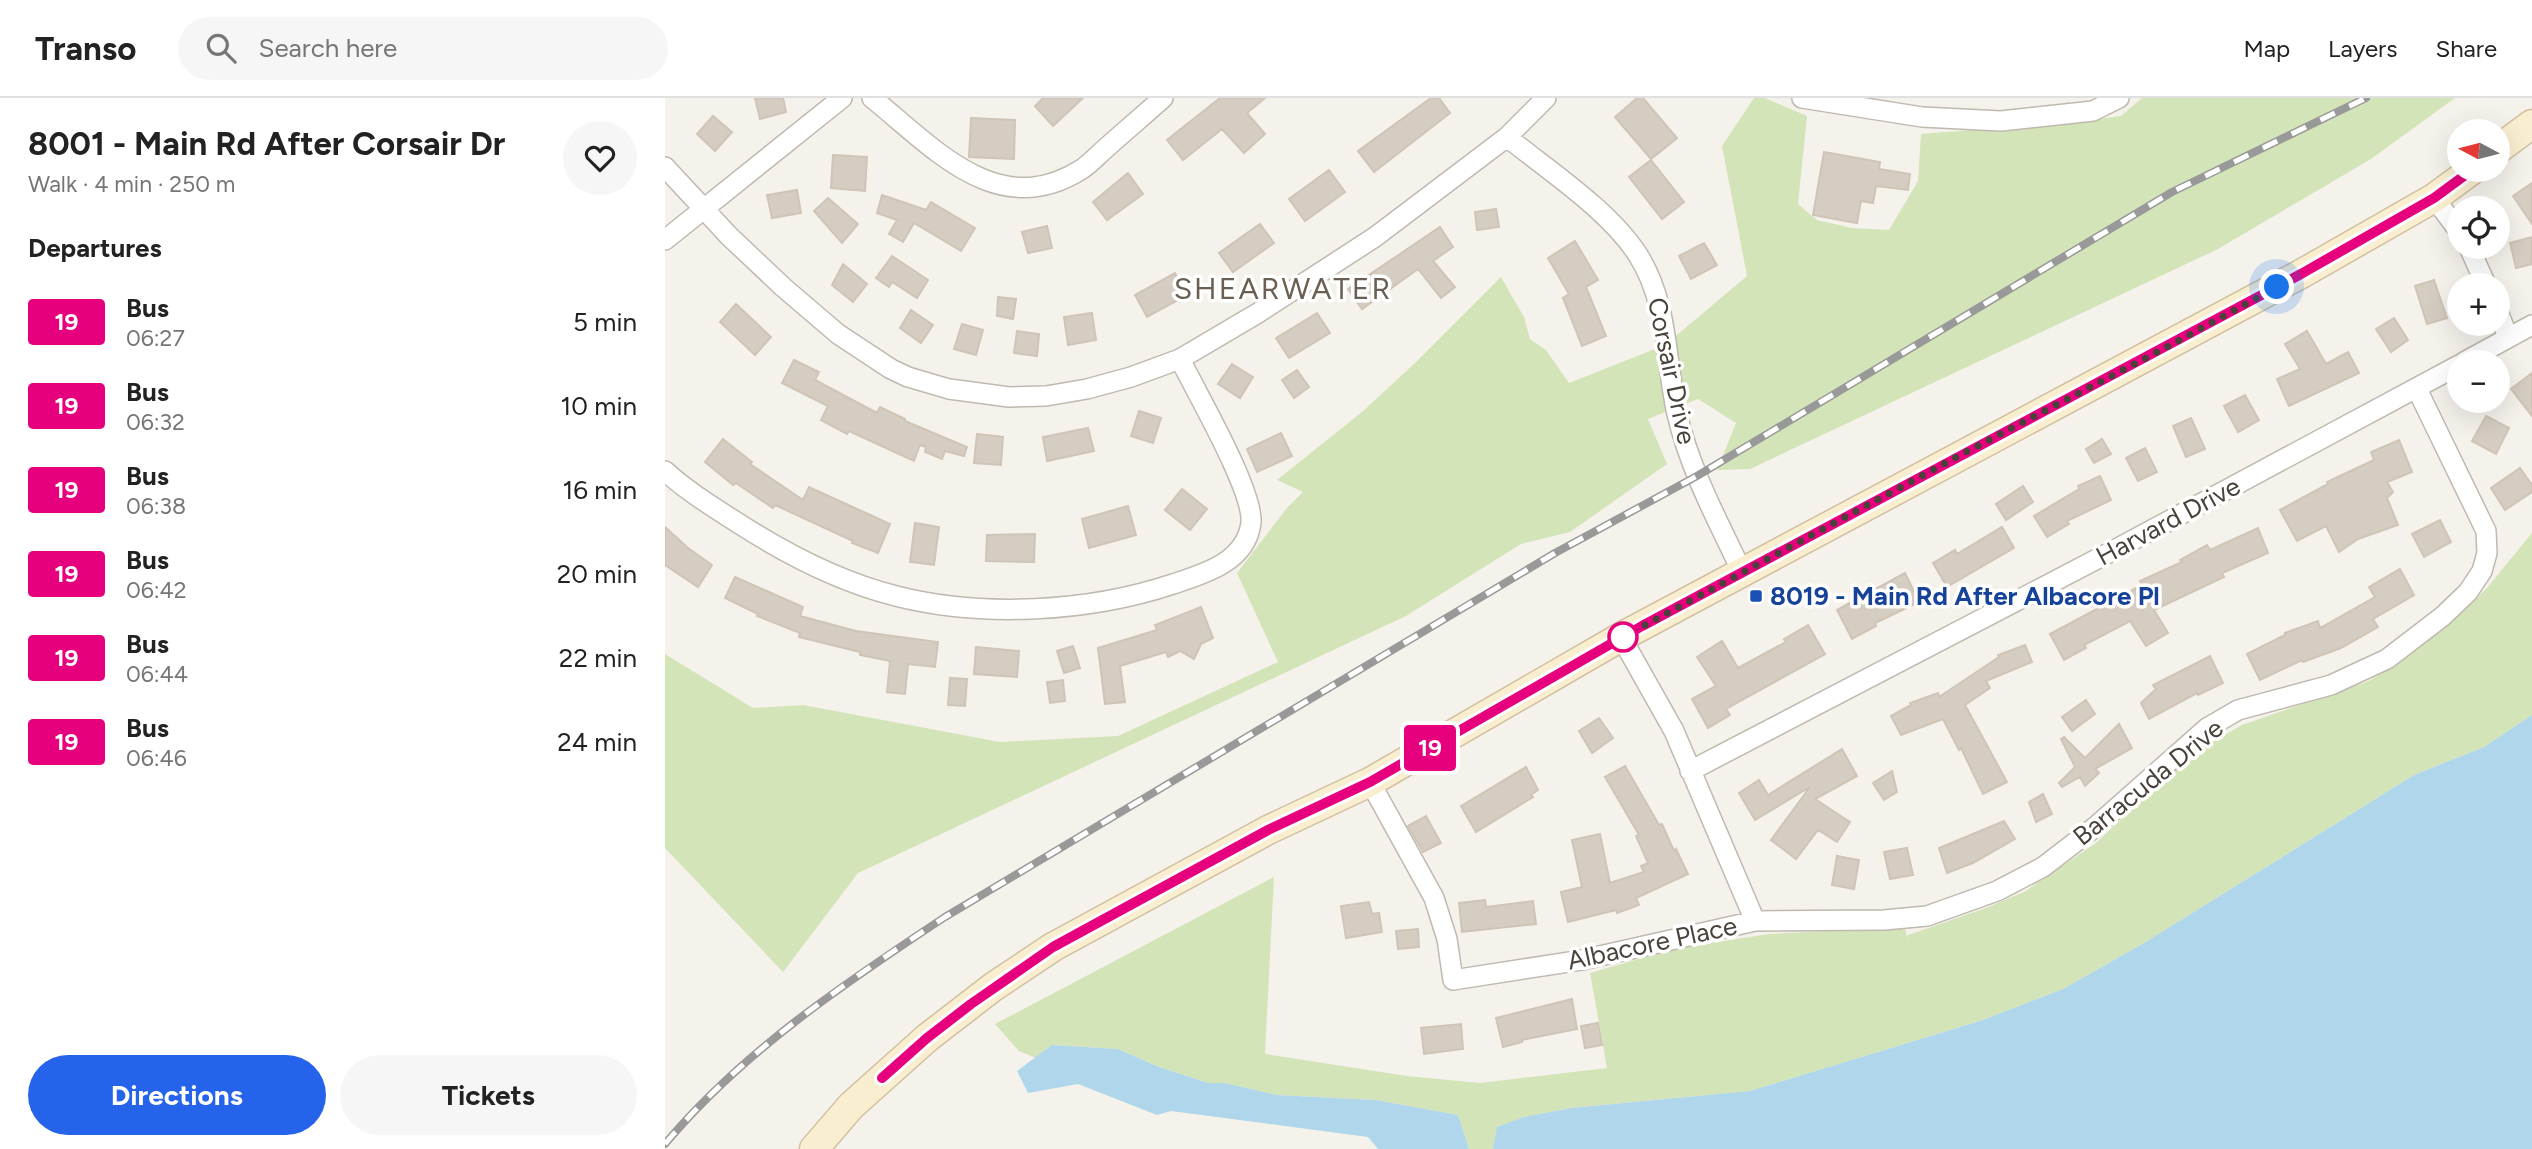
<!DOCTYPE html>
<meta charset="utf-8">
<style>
:root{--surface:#fff;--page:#f6f6f6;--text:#222;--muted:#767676;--line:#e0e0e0;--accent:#2563eb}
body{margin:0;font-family:Figtree,sans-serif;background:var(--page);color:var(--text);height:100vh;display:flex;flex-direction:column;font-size:26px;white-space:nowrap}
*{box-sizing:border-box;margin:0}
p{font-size:23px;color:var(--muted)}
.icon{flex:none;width:38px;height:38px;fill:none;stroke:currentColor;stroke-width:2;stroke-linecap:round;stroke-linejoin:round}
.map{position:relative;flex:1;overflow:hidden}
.details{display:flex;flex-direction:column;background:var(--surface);width:665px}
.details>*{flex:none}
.badge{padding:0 14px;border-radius:5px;font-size:24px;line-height:46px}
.needle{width:46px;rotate:277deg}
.buttons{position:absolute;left:1782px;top:21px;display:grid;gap:14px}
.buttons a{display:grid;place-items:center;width:63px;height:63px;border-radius:50%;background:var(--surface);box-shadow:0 7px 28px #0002;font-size:35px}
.you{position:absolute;width:35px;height:35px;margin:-18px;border:5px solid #fff;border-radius:50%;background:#1a73e8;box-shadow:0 0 0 10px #1a73e833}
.map>.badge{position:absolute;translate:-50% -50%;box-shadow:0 0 0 4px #fff}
h2{padding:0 28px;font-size:26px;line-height:63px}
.round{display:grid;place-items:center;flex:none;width:74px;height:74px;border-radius:37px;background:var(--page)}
.summary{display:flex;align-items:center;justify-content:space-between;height:119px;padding:0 28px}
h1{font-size:33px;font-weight:700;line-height:52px}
.primary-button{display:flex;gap:14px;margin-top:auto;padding:14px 28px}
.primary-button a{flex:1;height:80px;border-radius:42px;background:var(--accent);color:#fff;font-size:28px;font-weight:700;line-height:80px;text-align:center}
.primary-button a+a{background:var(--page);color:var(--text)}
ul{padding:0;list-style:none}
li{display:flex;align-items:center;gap:21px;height:84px;padding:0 28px}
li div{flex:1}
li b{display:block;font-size:26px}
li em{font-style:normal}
li .badge{min-width:77px;font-weight:700;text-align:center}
header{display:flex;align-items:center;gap:42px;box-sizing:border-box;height:98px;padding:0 35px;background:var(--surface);border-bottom:2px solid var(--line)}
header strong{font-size:33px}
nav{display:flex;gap:38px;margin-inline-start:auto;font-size:24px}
.search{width:490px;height:63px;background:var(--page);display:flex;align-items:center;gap:18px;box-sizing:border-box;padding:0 24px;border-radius:38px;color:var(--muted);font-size:26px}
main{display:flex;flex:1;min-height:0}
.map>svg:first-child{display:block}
.green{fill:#d4e4b9}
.water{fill:#afd6eb}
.building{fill:#d5cdc2;stroke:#cfc4b6;stroke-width:2}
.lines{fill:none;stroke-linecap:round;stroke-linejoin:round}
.minor-casing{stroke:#bfb9af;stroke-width:22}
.secondary-casing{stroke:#d0c0a0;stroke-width:31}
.minor{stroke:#fff;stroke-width:19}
.secondary{stroke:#faeed1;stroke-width:28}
.rail-casing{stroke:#999;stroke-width:8}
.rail{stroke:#fff;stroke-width:5;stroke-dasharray:16;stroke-linecap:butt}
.line-casing{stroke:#fff;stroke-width:16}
.line{stroke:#e6007e;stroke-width:10}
.walk{stroke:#49423a;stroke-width:7;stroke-dasharray:0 12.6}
.transit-dot{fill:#1a4fb4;stroke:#fff;stroke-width:2.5}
.stop-dot{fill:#fff;stroke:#e6007e;stroke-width:3.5}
.labels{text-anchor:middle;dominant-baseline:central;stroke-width:7;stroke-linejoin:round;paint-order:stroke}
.street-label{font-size:26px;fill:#49423a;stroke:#fff}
.transit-label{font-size:26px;font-weight:bold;fill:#164399;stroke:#fff;text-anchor:start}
.quarter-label{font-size:30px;letter-spacing:2px;fill:#6a5f52;stroke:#fff}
</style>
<header>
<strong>Transo</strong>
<div class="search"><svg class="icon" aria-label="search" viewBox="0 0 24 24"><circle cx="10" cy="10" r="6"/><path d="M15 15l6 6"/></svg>Search here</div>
<nav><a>Map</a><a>Layers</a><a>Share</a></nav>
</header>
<main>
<section class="details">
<div class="summary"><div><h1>8001 - Main Rd After Corsair Dr</h1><p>Walk · 4 min · 250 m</p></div><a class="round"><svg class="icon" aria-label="heart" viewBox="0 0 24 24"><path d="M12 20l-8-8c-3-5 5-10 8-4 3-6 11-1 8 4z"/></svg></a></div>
<h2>Departures</h2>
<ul>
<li><span class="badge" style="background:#e6007e;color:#fff">19</span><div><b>Bus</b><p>06:27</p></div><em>5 min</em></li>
<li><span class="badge" style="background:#e6007e;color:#fff">19</span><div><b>Bus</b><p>06:32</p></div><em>10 min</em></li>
<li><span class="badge" style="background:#e6007e;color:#fff">19</span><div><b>Bus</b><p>06:38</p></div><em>16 min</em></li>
<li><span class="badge" style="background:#e6007e;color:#fff">19</span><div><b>Bus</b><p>06:42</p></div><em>20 min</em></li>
<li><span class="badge" style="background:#e6007e;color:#fff">19</span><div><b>Bus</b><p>06:44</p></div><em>22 min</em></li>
<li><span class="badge" style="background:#e6007e;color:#fff">19</span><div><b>Bus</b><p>06:46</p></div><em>24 min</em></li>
</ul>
<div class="primary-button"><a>Directions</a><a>Tickets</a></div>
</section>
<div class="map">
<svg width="1867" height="1051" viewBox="0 0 1867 1051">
<rect width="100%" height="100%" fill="#f5f2ec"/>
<path class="green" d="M1089,0h11l42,18 -9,88 19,16 35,8 37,2 29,-49 3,-47 163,-13 37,-5 21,-18h313l-84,61 -153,90 -468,220 -33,1 19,-47 -38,-24 -50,20 19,45 -97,68 -49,12 -115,72 -548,257 -75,99 -118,-124v-194l88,54 50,-3 197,37 118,-6 160,-74 -41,-89 50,-65 16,-16 -26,-12 85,-68 53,-49 86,-86 23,40 6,22 16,11 23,33 96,-38 82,-69 -25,-130z
M1867,435v182l-48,32 -70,28 -270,168 -81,46 -83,32 -230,70 -179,17 -47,9 -26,10 -5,22h-24l-11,-34 -82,-15 -101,-5 -50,-12h-17l-49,-16 -41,-18 -66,-4 -16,13 -17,-7 -24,-27 279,-147 -9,177 142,22 73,7 127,-15 -17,-95 83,-24 96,-15 136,-7 2,11 1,-3 78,-27 38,-16 72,-49 93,-88 53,-30 127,-44 35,-22 62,-50 21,-21z"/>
<path class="water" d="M1867,617v434h-1039l4,-22 27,-10 47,-9 179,-17 230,-70 83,-32 81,-46 270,-168 70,-28z
M387,947l66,4 41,18 49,16h17l51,12 100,5 82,15 11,34h-91l-10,-12 -197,-26 -14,4 -79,-31 -50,9 -11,-22z"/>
<path class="building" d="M90,0h28l3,14 -26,7z
M378,0h40l-30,28 -18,-20z
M555,0h45l-18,15 18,21 -21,19 -22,-24 -39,31 -16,-20z
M766,0h8l11,15 -76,59 -16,-21z
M972,0h6l34,40 -26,21 -36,-42z
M48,18l19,16 -17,19 -18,-17z
M306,20l44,2 -1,39 -45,-2z
M1159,54l56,10 -1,7 31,5 -2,16 -32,-4 -3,17 -12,-2 -4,22 -44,-8z
M168,57l34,2 -2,34 -34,-3z
M986,62l33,42 -22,17 -33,-42z
M664,72l16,22 -40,29 -16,-22z
M463,75l15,21 -36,26 -14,-18z
M1867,85v41l-19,-28z
M132,92l4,23 -29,5 -5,-23z
M217,97l44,15 5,-8 44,26 -14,23 -47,-28 -11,19 -14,-8 8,-14 -20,-7z
M163,100l30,26 -16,19 -28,-32z
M831,111l3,18 -22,3 -2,-18z
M595,126l14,19 -41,29 -14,-19z
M382,128l5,22 -24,5 -6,-21z
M775,129l13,20 -20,14 22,26 -14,11 -23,-29 -56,40 -14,-20z
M1867,139v27l-16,4 -6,-25z
M910,143l23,39 -12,7 20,49 -24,10 -19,-48 6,-4 -21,-36z
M1039,145l13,22 -26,14 -12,-23z
M227,158l36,24 -11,18 -25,-16 -3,5 -13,-9z
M178,166l24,20 -14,18 -21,-17z
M510,175l12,22 -40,22 -12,-22z
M1769,182l13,38 -20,6 -12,-38z
M333,199l18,2 -3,20 -16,-3z
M71,206l35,33 -16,18 -35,-33z
M246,212l22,15 -12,18 -21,-15z
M427,215l4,27 -28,5 -4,-28z
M652,215l13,20 -41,25 -13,-20z
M1729,220l14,22 -17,12 -15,-23z
M297,226l21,6 -7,25 -22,-6z
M352,233l22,3 -2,22 -23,-3z
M1642,233l19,33 22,-12 11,21 -70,33 -12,-27 23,-10 -15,-25z
M129,262l25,12 -4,8 62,33 3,-6 25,12v2l62,26 -3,9 -19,-5 -3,8 -17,-7 1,-5 -6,-2 -6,16 -65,-30 -2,3 -26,-14 7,-14 -46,-23z
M567,266l21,13 -13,21 -22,-14z
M632,272l12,17 -15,11 -12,-18z
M1867,275v43l-21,-27z
M1580,297l14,25 -21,12 -14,-26z
M474,313l22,7 -8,25 -22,-7z
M1821,318l23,12 -13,26 -24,-13z
M1526,320l14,31 -19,8 -13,-31z
M423,330l6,23 -47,10 -4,-24z
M616,335l11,23 -35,16 -10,-23z
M312,336l26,3 -2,28 -27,-2z
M58,341l29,23 -2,2 53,36 6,-13 81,37 -12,29 -26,-10 1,-2 -78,-36 -2,3 -37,-25 -3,2 -28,-23z
M1437,341l9,15 -17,9 -8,-14z
M1734,342l13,32 -25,10 6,10 -6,6 11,27 -40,14 -19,13 -13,-26 -29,15 -17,-31 48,-26 -1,-2 47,-22 -3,-8z
M1480,350l12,24 -19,9 -12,-23z
M1855,370l12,17v7l-27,18 -14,-22z
M1435,378l11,24 -44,21 2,3 -22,13 -13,-21 45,-27 -1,-3z
M1358,388l10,16 -27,18 -10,-16z
M517,391l25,20 -17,21 -25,-20z
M463,408l8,29 -47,13 -7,-29z
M1775,422l11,22 -27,15 -12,-23z
M250,425l24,4 -5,38 -24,-3z
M0,429l23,21 24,17 -14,22 -33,-22z
M1337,429l12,21 -67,39 -14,-24 22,-13 2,4z
M1593,430l10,25 -46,20 2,4 -70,33 14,23 -22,13 -16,-25 -46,24 2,3 -22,12 -14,-26 92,-49 -2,-4 42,-19 -2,-2 27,-15 3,5z
M370,436l-1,28 -48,-1 1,-26z
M1735,471l14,26 -41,24 5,8 -37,21 -38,14 -1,-2 -42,20 -13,-26 38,-19v-2l33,-12 2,7 55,-31 -6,-10z
M1240,475l14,29 -44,21 1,3 -24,13 -15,-29z
M70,479l68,30 -3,9 56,15 82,11 -3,25 -27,-3 -3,30 -18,-2 3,-31 -30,-6v-3l-61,-15 1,-4 -43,-17 1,-2 -33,-16z
M536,509l12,31 -12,6 -7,15 -14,-8 -12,6 -2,-5 -46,14 5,36 -20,2 -7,-56 59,-18 -2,-5z
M1143,527l17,29 -99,55 4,6 -22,13 -16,-29 24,-13 -19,-29 25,-16 16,27 48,-26 -2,-3z
M1360,547l7,17 -46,19 4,7 -25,17 42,77 -24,12 -22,-46 -2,2 -16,-31 -42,16 -10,-19 20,-11 -1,-2 28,-10 1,4 60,-40 -1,-2z
M408,548l7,22 -16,5 -7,-22z
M311,549l43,4 -2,26 -43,-3z
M1545,558l13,27 -25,12 -1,-2 -48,26 -8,-16 15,-14 -3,-4z
M285,580l17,1 -2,27 -17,-1z
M398,582l2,21 -15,2 -3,-21z
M1421,602l9,14 -23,17 -10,-14z
M934,620l14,20 -21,15 -13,-22z
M1454,626l13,24 -37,21 4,4 -14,13 -5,-9 -18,10 -3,-4 16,-16 -14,-28 3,-2 21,21z
M1177,651l15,27 -42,23 35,23 -13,20 -19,-12 -22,29 -25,-19 39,-53 -55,33 -16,-27 20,-13 9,15z
M960,668l34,59 3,-1 12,27 2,-2 12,25 -52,24 3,7 -22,8 -1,-3 -48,12 -7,-30 21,-5 -10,-47 28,-6 10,49 34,-11 -3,-6 7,-3 -12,-27 3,-1 -34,-58z
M861,669l12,23 -7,5 2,2 -57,35 -15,-26z
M1227,673l5,21 -13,8 -11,-17z
M1378,696l9,20 -16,8 -7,-20z
M761,718l15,27 -18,9 -15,-26z
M1339,723l11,18 -42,24 -26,10 -8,-25z
M1242,750l6,27 -23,4 -6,-27z
M1172,758l22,4 -5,29 -22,-4z
M820,802l1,7 47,-6 3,23 -74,8 -3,-29z
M704,804l3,12 7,-1 3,19 -36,6 -5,-32z
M753,831l1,18 -21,2 -2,-18z
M907,901l5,30 -55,11v2l-19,5 -7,-29z
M933,925l4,22 -17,3 -4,-22z
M796,926l2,25 -39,5 -3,-26z"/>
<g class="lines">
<defs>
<path id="minor" d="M207,0c61,49 126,125 210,71 9,-6 16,-14 24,-21 19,-17 38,-33 57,-50
M1137,0l120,19 79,4 92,-10 26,-13
M842,39c42,34 102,73 131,118 31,49 27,105 39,159 13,56 41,107 65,158
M0,69l64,69 54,51 55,47 53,35 17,8 41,12 60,8 37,-1 41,-7 44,-12 49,-18 78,-46 117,-76 132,-100 39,-39
M1769,100l25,33
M0,142l177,-142
M1804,149l17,38
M1832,211l11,28
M1799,264l68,-37
M0,373c22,20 48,36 73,52 48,31 102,59 158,73 86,22 193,16 277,-12 31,-10 73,-22 78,-61 3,-32 -55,-131 -71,-164
M956,539l53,94 81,190
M1025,673l430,-224 339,-182
M705,684l64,116 13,41 6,41 129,-20 173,-39 129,-1 43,-4 70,-25 46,-24 52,-40 112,-99 31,-18 93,-25 56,-26 56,-43 25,-24 14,-21 5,-18 -1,-22 -69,-142"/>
<path id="secondary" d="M1832,52l35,-26
M149,1051l37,-43 76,-68 66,-51 60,-40 215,-117 102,-48 251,-145 680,-363 133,-76 38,-28"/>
</defs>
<use href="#minor" class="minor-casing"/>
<use href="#secondary" class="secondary-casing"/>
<use href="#minor" class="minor"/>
<use href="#secondary" class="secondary"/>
<defs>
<path id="rail" d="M0,1046c77,-92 180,-161 280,-227l610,-364 142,-77 475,-284 194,-94"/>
</defs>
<use href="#rail" class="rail-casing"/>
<use href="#rail" class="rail"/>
</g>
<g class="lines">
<defs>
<path id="line" d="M217,980l45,-40 44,-34 82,-57 215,-117 102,-48 272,-156 659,-352 133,-76 38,-28"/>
</defs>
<use href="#line" class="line-casing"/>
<use href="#line" class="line"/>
<path class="walk" d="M958,539l341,-184 199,-104 114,-62"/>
</g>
<rect class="transit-dot" x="1084" y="491" width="14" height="14" rx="3.5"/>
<circle class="stop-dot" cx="958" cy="539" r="14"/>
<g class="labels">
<g class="street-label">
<text transform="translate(1007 273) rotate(78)">Corsair Drive</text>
<text transform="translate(1503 423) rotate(-28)">Harvard Drive</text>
<text transform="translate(1483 684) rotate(-39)">Barracuda Drive</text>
<text transform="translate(987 845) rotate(-12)">Albacore Place</text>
</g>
<g class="transit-label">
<text x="1105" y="498">8019 - Main Rd After Albacore Pl</text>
</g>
<g class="quarter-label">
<text x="618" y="190">SHEARWATER</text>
</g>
</g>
</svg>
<div class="buttons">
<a><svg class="needle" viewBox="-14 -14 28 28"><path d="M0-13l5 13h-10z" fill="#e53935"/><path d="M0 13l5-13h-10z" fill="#767676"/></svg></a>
<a><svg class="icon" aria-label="locate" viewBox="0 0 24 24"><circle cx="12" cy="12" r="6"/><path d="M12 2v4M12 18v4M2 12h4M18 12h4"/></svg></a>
<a>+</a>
<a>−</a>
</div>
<div class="you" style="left:1612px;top:189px"></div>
<b class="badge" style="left:765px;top:650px;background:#e6007e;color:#fff">19</b>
</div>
</main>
